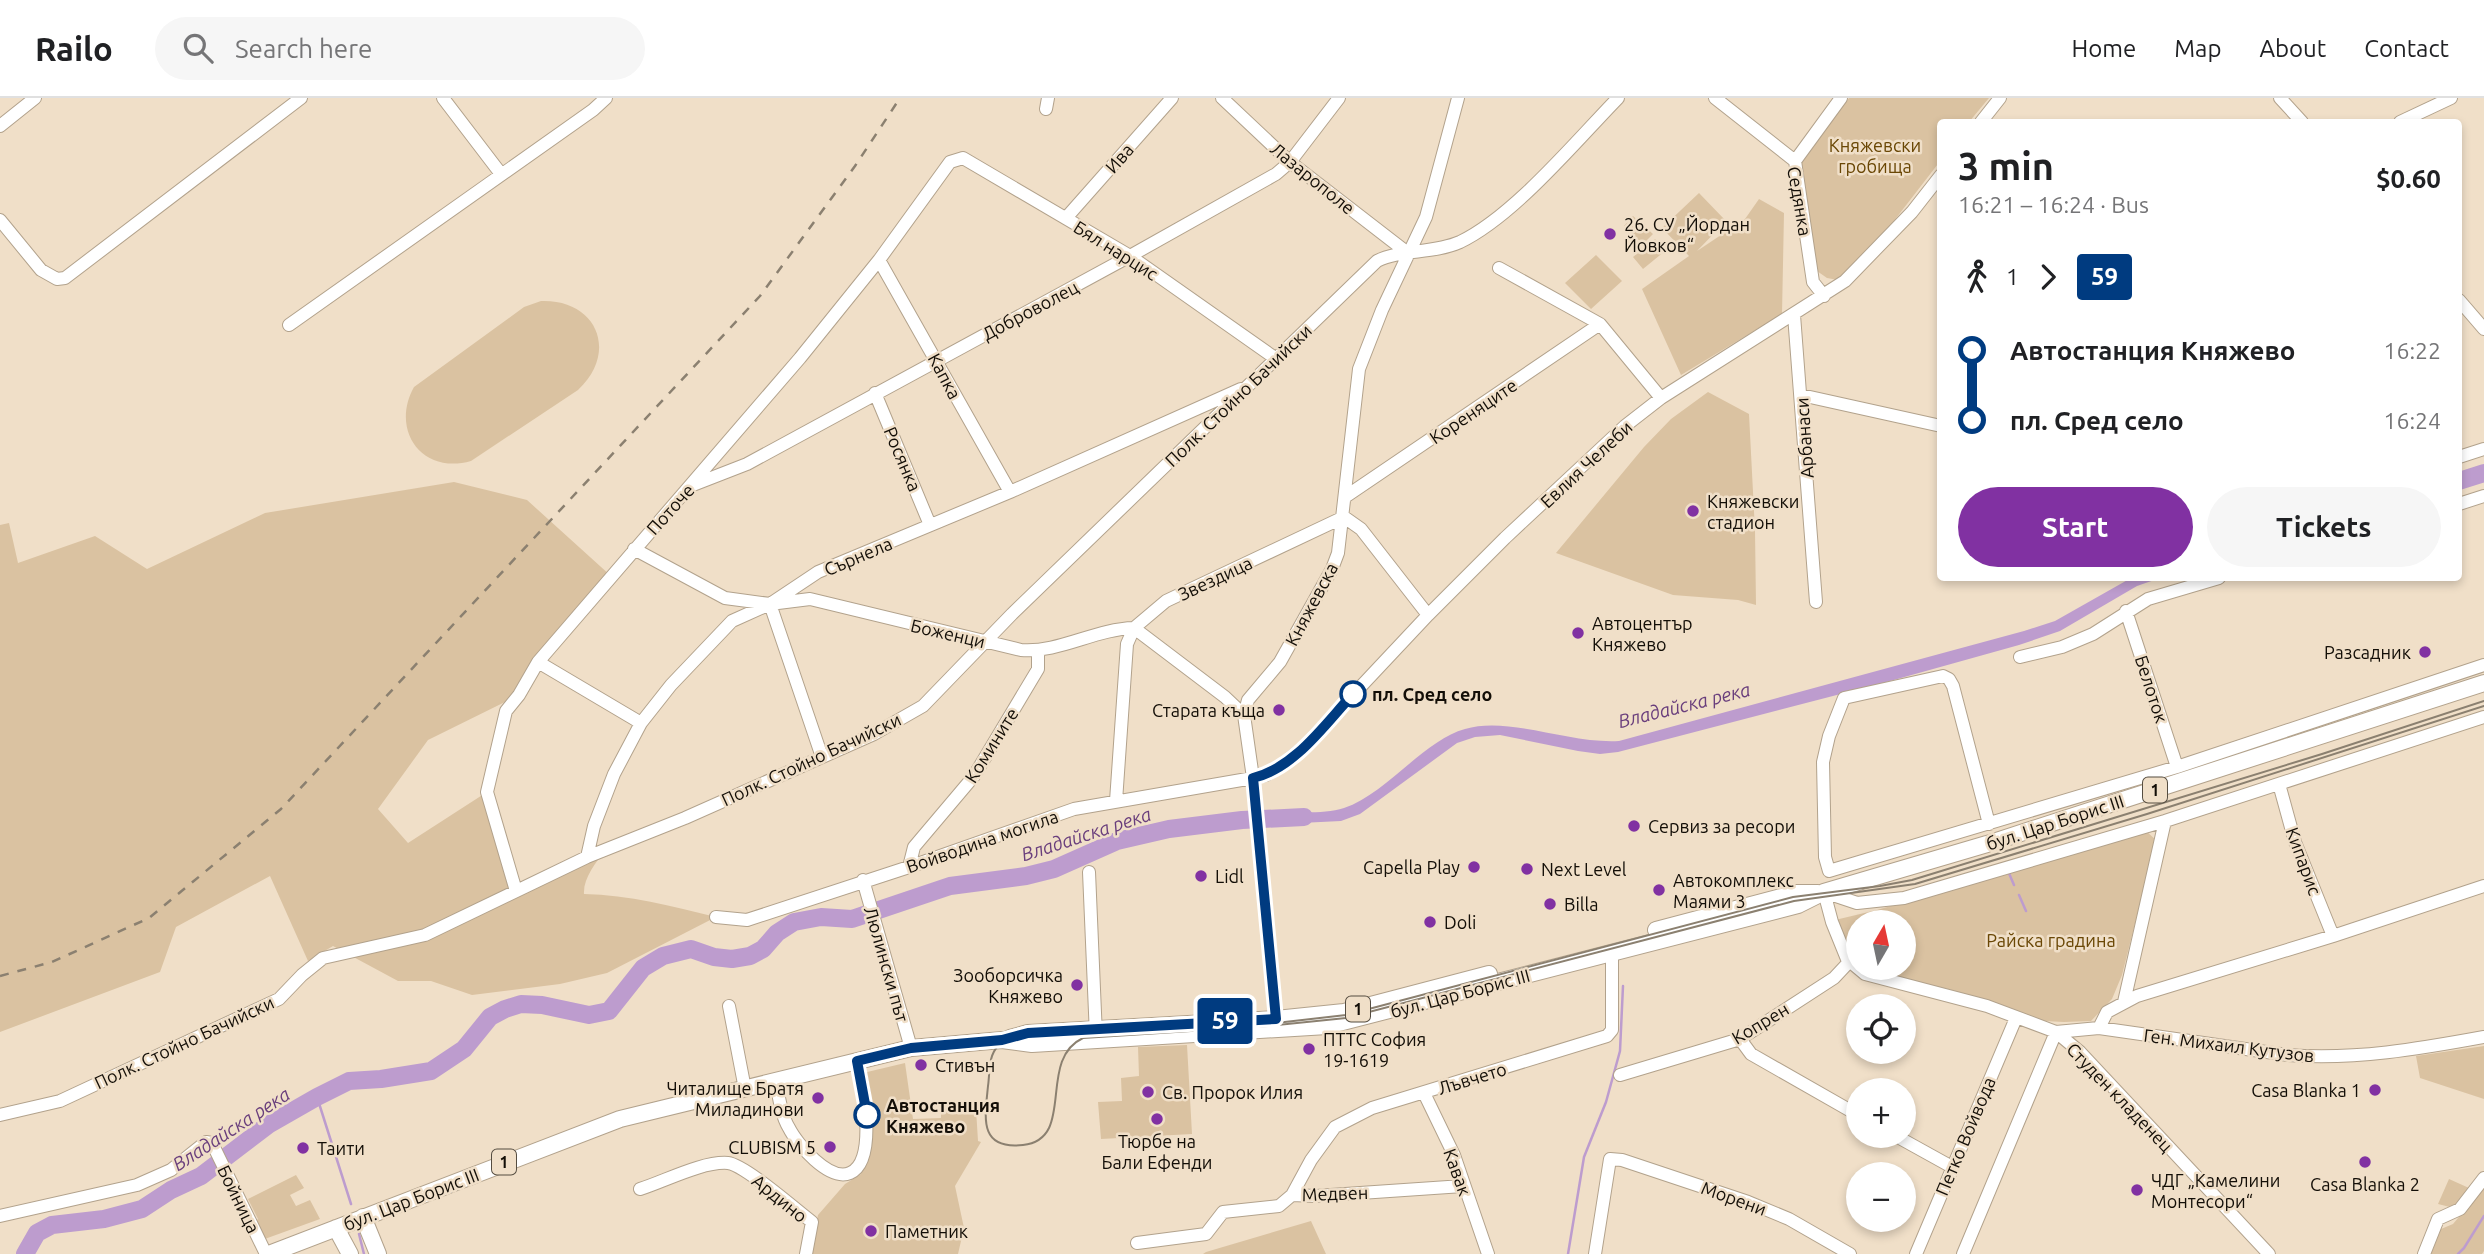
<!DOCTYPE html>
<meta charset="utf-8">
<style>
:root{--surface:#fff;--page:#f6f6f6;--text:#202124;--muted:#757577;--line:#e0e0e0;--accent:#8131a2}
body{margin:0;font-family:Ubuntu,sans-serif;background:var(--page);color:var(--text);height:100vh;display:flex;flex-direction:column;font-size:26px;white-space:nowrap}
*{box-sizing:border-box;margin:0}
p{font-size:23px;color:var(--muted)}
.icon{flex:none;width:38px;height:38px;fill:none;stroke:currentColor;stroke-width:2;stroke-linecap:round;stroke-linejoin:round}
.map{position:relative;flex:1;overflow:hidden}
.side{position:absolute;left:1937px;top:21px;width:525px;height:462px;display:flex;flex-direction:column;background:var(--surface);border-radius:7px;box-shadow:0 4px 10px #0003}
.side>*{flex:none}
.badge{padding:0 14px;border-radius:5px;font-size:24px;line-height:46px}
.needle{width:46px;rotate:9deg}
.tools{position:absolute;left:1846px;top:812px;display:grid;gap:14px}
.tools a{display:grid;place-items:center;width:70px;height:70px;border-radius:50%;background:var(--surface);box-shadow:0 4px 10px #0003;font-size:35px}
.map>.badge{position:absolute;translate:-50% -50%;box-shadow:0 0 0 4px #fff}
.legs{display:flex;align-items:center;gap:10px;height:77px;padding:0 21px;font-size:23px}
.legs p{margin-inline-start:auto}
.overview{display:flex;align-items:center;justify-content:space-between;height:119px;padding:0 21px}
h1{font-size:38px;font-weight:700;line-height:52px}
.primary-button{display:flex;gap:14px;margin-top:auto;padding:14px 21px}
.primary-button a{flex:1;height:80px;border-radius:42px;background:var(--accent);color:#fff;font-size:28px;font-weight:700;line-height:80px;text-align:center}
.primary-button a+a{background:var(--page);color:var(--text)}
ul{padding:0 21px;list-style:none}
li{display:flex;align-items:center;gap:24px;height:70px;font-size:26px}
li i{display:grid;place-items:center;width:10px;height:100%;margin:0 9px;background:currentColor}
li i::after{content:'';width:18px;height:18px;margin:-9px;border:5px solid;border-radius:50%;background:var(--surface)}
li p{margin-inline-start:auto}
li:first-child i{background:linear-gradient(#0000 50%,currentColor 0)}
li:last-child i{background:linear-gradient(currentColor 50%,#0000 0)}
header{display:flex;align-items:center;gap:42px;box-sizing:border-box;height:98px;padding:0 35px;background:var(--surface);border-bottom:2px solid var(--line)}
header strong{font-size:33px}
nav{display:flex;gap:38px;margin-inline-start:auto;font-size:24px}
.search{width:490px;height:63px;background:var(--page);display:flex;align-items:center;gap:18px;box-sizing:border-box;padding:0 24px;border-radius:38px;color:var(--muted);font-size:26px}
.map>svg:first-child{display:block}
.green{fill:#dac2a1}
.water{fill:#bd9cce}
.lines{fill:none;stroke-linecap:round;stroke-linejoin:round}
.stream{stroke:#bd9cce;stroke-width:2.5}
.river{stroke:#bd9cce;stroke-width:18}
.minor-casing{stroke:#b2a28c;stroke-width:14}
.major-casing{stroke:#b2a28c;stroke-width:18}
.minor{stroke:#fff;stroke-width:12}
.major{stroke:#fff;stroke-width:16}
.tram{stroke:#8b8070;stroke-width:2}
.rail{stroke:#8b8070;stroke-width:2.5;stroke-dasharray:9 9;stroke-linecap:butt}
.line-1-casing{stroke:#fff;stroke-width:16}
.line-1{stroke:#003b80;stroke-width:10}
.poi-dot{fill:#8131a2;stroke:#f0dfc8;stroke-width:2.5}
.stop-1-dot{fill:#fff;stroke:#003b80;stroke-width:3.5}
.labels{text-anchor:middle;dominant-baseline:central;stroke-width:5;stroke-linejoin:round;paint-order:stroke}
.shield{fill:#f0dfc8;stroke:#554d41;stroke-width:2}
.shield-label{font-size:16px;font-weight:bold;fill:#130e07}
.park-label{font-size:18px;fill:#6a4705;stroke:#f0dfc8}
.street-label{font-size:18px;fill:#130e07;stroke:#f0dfc8}
.poi-label{font-size:18px;fill:#130e07;stroke:#f0dfc8;text-anchor:start}
.stop-label{font-size:18px;font-weight:bold;fill:#130e07;stroke:#f0dfc8;text-anchor:start}
.water-label{font-size:19px;font-style:italic;fill:#693e7c;stroke:#f0dfc8}
</style>
<header>
<strong>Railo</strong>
<div class="search"><svg class="icon" aria-label="search" viewBox="0 0 24 24"><circle cx="10" cy="10" r="6"/><path d="M15 15l6 6"/></svg>Search here</div>
<nav><a>Home</a><a>Map</a><a>About</a><a>Contact</a></nav>
</header>
<div class="map">
<svg width="2484" height="1156" viewBox="0 0 2484 1156">
<rect width="100%" height="100%" fill="#f0dfc8"/>
<path class="green" d="M1849,0h140l-20,24h-28v38l-51,66 -52,54 -11,-2 -10,-7 -17,-108z
M1699,95l27,28 -29,30 48,-32 14,-20 25,14 -2,101 -101,61 -39,-86 47,-33 -27,-28z
M1633,118l20,18 -10,10 -19,-18z
M1655,141l10,12 -22,18 -10,-12z
M1596,157l26,26 -31,28 -26,-26z
M541,203c56,-2 78,51 37,89l-107,71c-49,14 -81,-31 -57,-74l110,-80z
M1708,294l41,22 6,117 1,74 -18,-5 -65,-5 -117,-42 88,-106 27,-28z
M454,384l73,18 84,76 -92,119 -91,45 -50,69 30,34 79,-51 29,99 89,-41c-9,13 -22,28 -21,44 45,1 88,12 132,23l-109,56 -47,11 -88,11 -41,-14h-33l-65,-35 -25,15 -38,-85 -94,51 -16,45 -160,60v-507l9,-2 9,40 77,-27 52,33 118,-56z
M2146,733l10,9 -34,135 -10,24 -21,22 -27,1 -20,-1 -47,-18 -49,-14 -87,-20 43,-1v-46h-46v44l-4,-5 -19,-41 42,-10z
M1187,947l5,89 -91,5 -3,-37 24,-1 -1,-23 18,-2 -1,-29z
M2484,948v53l-64,-21 -4,-22z
M905,965l8,56 28,-1v-10l35,1 2,32 3,1 -26,44 9,42 -6,26h-149l9,-39 27,-31 16,-10 10,-35 3,-25 -11,-41z
M296,1077l8,13 -14,7 6,11 14,-6 10,19 -58,21 -8,-17 4,-4 -10,-20z
M2449,1081l20,9 -15,20 -16,-4z
M2484,1089v64l-2,3h-51l10,-25 12,-5z
M1311,1123l15,33h-123l3,-2z"/>
<path class="water" d="M2131,480h29l-23,8 -77,45 -41,14 -136,38 -265,69 -18,2 -22,-3 -78,-16 -25,2 -18,6 -97,71 -19,7 -61,3v-12c20,0 45,2 64,-4 41,-13 80,-68 121,-79 44,-13 104,15 154,12l405,-110 31,-10z"/>
<g class="lines">
<path class="stream" d="M2008,773l6,14
M2019,797l7,16
M317,999l34,107
M359,1136l5,20
M1568,1156l16,-97 22,-55 14,-51 3,-65
M2458,1156l6,-6 20,-32"/>
<path class="river" d="M2459,383l25,-8
M25,1156l12,-21 15,-8 52,-6 38,-10 29,-19 30,-14 67,-51 49,-28 32,-16 32,-2 50,-8 33,-22 26,-32 15,-8 16,-5 21,1 47,10 20,-4 34,-43 20,-12 28,-7 23,8 18,2 18,-3 13,-7 14,-16 17,-11 27,-5 31,2 98,-33 76,-10 28,-7 63,-28 52,-12 73,-9 62,-3"/>
<defs>
<path id="minor" d="M443,0l58,76
M1222,0l68,64 119,92
M1715,0l80,63 18,121 11,14
M2280,0l22,24
M1046,11l2,-11
M1981,24l19,-24
M2400,24l51,-24
M0,28l35,-28
M1795,63l46,-63
M1066,120l106,-120
M0,122l41,50 16,9 8,-1 236,-180
M879,162l131,232
M1499,170l101,56 61,74
M2459,202l25,29
M1794,217l22,287
M289,227l304,-215 13,-12
M875,295l55,132
M1801,297l140,31
M2459,359l25,-8
M693,387l54,-21 383,-208 146,-82 14,-12 49,-64
M1345,399l255,-173
M2459,406l25,-8
M634,451l91,49 45,6 40,-5 211,51c38,3 74,-21 113,-22l91,69 19,18
M770,506l52,153
M2126,513l51,156
M2020,559l42,-10 31,-13 55,-35 71,-21
M538,564l103,61
M2279,686l16,58 38,94
M1116,703l11,-157 7,-16 32,-27 178,-84 17,12 67,86
M587,759l7,-31 20,-52 27,-51 30,-38 61,-64 38,-17 48,-32 192,-80 231,-103
M909,769l5,-20 60,-71 64,-107v-18
M1829,773l348,-104 307,-102
M1829,773l-4,-14 -2,-95 6,-26 15,-38 99,-22 6,3 4,7 36,138
M1089,774l7,164
M863,782l48,168
M516,793l-29,-99 19,-81 13,-16 19,-33 262,-304 79,-98 71,-98 13,-4 167,98 145,102
M1824,794l33,11 47,-5 261,-77 319,-104
M1824,794l8,30 15,37 18,15 122,32 69,26 24,20 189,202
M716,819l31,3 162,-53 165,-58 179,-31 13,-3 12,-7 26,-21 124,-132 77,-77 120,-112 36,-28 184,-117 67,-69 29,-37
M2124,904l41,-181
M729,908l16,83
M1277,929l-24,-249 -9,-63 4,-15 32,-38 52,-93 6,-16 21,-184 23,-59 44,-93 32,-119
M2099,930l8,-16 30,-16 196,-60 151,-50
M2056,934l43,-4 189,27c67,5 131,-6 196,-18
M1740,941l11,15 107,61
M1620,977l120,-36 94,-61 15,-16
M776,984c3,15 5,33 13,46 8,16 40,54 61,45 28,-12 13,-90 7,-112
M1424,995l30,62 34,99
M0,1017l60,-14 219,-102 23,-24 21,-17 102,-23 162,-78 98,-39 189,-84 49,-28 89,-92 365,-353c23,-12 56,-7 83,-19 54,-26 115,-100 158,-144
M1896,1038l56,31
M640,1091c25,-8 63,-28 88,-26 17,2 67,46 84,59l-6,32
M1292,1097l24,1 147,-10
M0,1118l137,-31 34,-15 35,-28 6,1 54,111
M1137,1145l69,-9 17,-22 56,-6 13,-11 19,-35 24,-33 37,-19 235,-72 5,-6v-77
M1595,1156l15,-95 12,1 126,42 41,17 61,35
M1916,1156l100,-236
M1963,1156l93,-222
M2424,1156l14,-35 22,-10 24,-31"/>
<path id="major" d="M1656,832l140,-37h22
M1010,940l18,-5 248,-14 68,-7 145,-38
M363,1119l15,37
M336,1130l14,26
M269,1156l351,-135 291,-71 91,-8 30,4 295,-18 471,-121 26,-13 163,-48 497,-161"/>
</defs>
<use href="#minor" class="minor-casing"/>
<use href="#major" class="major-casing"/>
<use href="#minor" class="minor"/>
<use href="#major" class="major"/>
<path class="tram" d="M2484,603l-162,53 -410,126 -32,6 -87,11 -447,118 -70,8 -248,12c-10,2 -23,3 -30,11 -10,10 -8,27 -10,40 -3,31 -10,64 35,59 54,-6 13,-85 60,-107l185,-12 78,-8 448,-117 121,-17 232,-70 337,-108"/>
<path class="rail" d="M0,878l52,-14 97,-44 132,-109 479,-513 95,-130 45,-68"/>
</g>
<g class="lines">
<defs>
<path id="line-1" d="M867,1017l-10,-54 4,-1 50,-12 91,-8 26,-7 248,-14 -23,-241c42,-10 72,-54 100,-84"/>
</defs>
<use href="#line-1" class="line-1-casing"/>
<use href="#line-1" class="line-1"/>
</g>
<g class="poi-dot">
<circle cx="1610" cy="136" r="7"/>
<circle cx="1693" cy="413" r="7"/>
<circle cx="1578" cy="535" r="7"/>
<circle cx="2425" cy="554" r="7"/>
<circle cx="1279" cy="612" r="7"/>
<circle cx="1634" cy="728" r="7"/>
<circle cx="1474" cy="769" r="7"/>
<circle cx="1527" cy="771" r="7"/>
<circle cx="1201" cy="778" r="7"/>
<circle cx="1659" cy="792" r="7"/>
<circle cx="1550" cy="806" r="7"/>
<circle cx="1430" cy="824" r="7"/>
<circle cx="1077" cy="887" r="7"/>
<circle cx="1309" cy="951" r="7"/>
<circle cx="921" cy="967" r="7"/>
<circle cx="2375" cy="992" r="7"/>
<circle cx="1148" cy="994" r="7"/>
<circle cx="818" cy="1000" r="7"/>
<circle cx="1157" cy="1021" r="7"/>
<circle cx="830" cy="1049" r="7"/>
<circle cx="303" cy="1050" r="7"/>
<circle cx="2365" cy="1064" r="7"/>
<circle cx="2137" cy="1092" r="7"/>
<circle cx="871" cy="1133" r="7"/>
</g>
<g class="stop-1-dot">
<circle cx="1353" cy="596" r="12"/>
<circle cx="867" cy="1017" r="12"/>
</g>
<g class="labels">
<g class="shield">
<rect x="2143" y="679.5" width="24" height="25" rx="5"/>
<rect x="1346" y="898.5" width="24" height="25" rx="5"/>
<rect x="492" y="1051.5" width="24" height="25" rx="5"/>
</g>
<g class="shield-label">
<text x="2155" y="692">1</text>
<text x="1358" y="911">1</text>
<text x="504" y="1064">1</text>
</g>
<g class="park-label">
<text x="1875" y="47">Княжевски<tspan x="1875" dy="21">гробища</tspan></text>
<text x="2051" y="842">Райска градина</text>
</g>
<g class="street-label">
<text transform="translate(1119 60) rotate(-49)">Ива</text>
<text transform="translate(1313 80) rotate(39)">Лазарополе</text>
<text transform="translate(1800 103) rotate(80)">Седянка</text>
<text transform="translate(1116 152) rotate(32)">Бял нарцис</text>
<text transform="translate(1030 212) rotate(-28)">Доброволец</text>
<text transform="translate(945 278) rotate(62)">Капка</text>
<text transform="translate(1238 297) rotate(-44)">Полк. Стойно Бачийски</text>
<text transform="translate(1473 313) rotate(-34)">Кореняците</text>
<text transform="translate(1804 340) rotate(-94)">Арбанаси</text>
<text transform="translate(903 361) rotate(67)">Росянка</text>
<text transform="translate(1586 366) rotate(-43)">Евлия Челеби</text>
<text transform="translate(670 411) rotate(-48)">Поточе</text>
<text transform="translate(858 458) rotate(-23)">Сърнела</text>
<text transform="translate(1215 480) rotate(-25)">Звездица</text>
<text transform="translate(1311 506) rotate(-62)">Княжевска</text>
<text transform="translate(948 535) rotate(13)">Боженци</text>
<text transform="translate(2152 591) rotate(72)">Белоток</text>
<text transform="translate(991 647) rotate(-58)">Комините</text>
<text transform="translate(811 661) rotate(-25)">Полк. Стойно Бачийски</text>
<text transform="translate(2055 724) rotate(-18)">бул. Цар Борис III</text>
<text transform="translate(982 743) rotate(-19)">Войводина могила</text>
<text transform="translate(2304 763) rotate(70)">Кипарис</text>
<text transform="translate(887 866) rotate(74)">Люлински път</text>
<text transform="translate(1460 895) rotate(-15)">бул. Цар Борис III</text>
<text transform="translate(1760 925) rotate(-31)">Копрен</text>
<text transform="translate(184 944) rotate(-25)">Полк. Стойно Бачийски</text>
<text transform="translate(2229 947) rotate(7)">Ген. Михаил Кутузов</text>
<text transform="translate(1472 980) rotate(-17)">Лъвчето</text>
<text transform="translate(2120 999) rotate(46)">Студен кладенец</text>
<text transform="translate(1965 1038) rotate(-67)">Петко Войвода</text>
<text transform="translate(1458 1074) rotate(70)">Кавак</text>
<text transform="translate(1335 1095) rotate(-2)">Медвен</text>
<text transform="translate(780 1100) rotate(39)">Ардино</text>
<text transform="translate(1734 1100) rotate(20)">Морени</text>
<text transform="translate(239 1101) rotate(64)">Бойница</text>
<text transform="translate(411 1101) rotate(-21)">бул. Цар Борис III</text>
</g>
<g class="poi-label">
<text x="1624" y="126">26. СУ „Йордан<tspan x="1624" dy="21">Йовков“</tspan></text>
<text x="1707" y="403">Княжевски<tspan x="1707" dy="21">стадион</tspan></text>
<text x="1592" y="525">Автоцентър<tspan x="1592" dy="21">Княжево</tspan></text>
<text x="2411" y="554" text-anchor="end">Разсадник</text>
<text x="1265" y="612" text-anchor="end">Старата къща</text>
<text x="1648" y="728">Сервиз за ресори</text>
<text x="1460" y="769" text-anchor="end">Capella Play</text>
<text x="1541" y="771">Next Level</text>
<text x="1215" y="778">Lidl</text>
<text x="1673" y="782">Автокомплекс<tspan x="1673" dy="21">Маями 3</tspan></text>
<text x="1564" y="806">Billa</text>
<text x="1444" y="824">Doli</text>
<text x="1063" y="877" text-anchor="end">Зооборсичка<tspan x="1063" dy="21">Княжево</tspan></text>
<text x="1323" y="941">ПТТС София<tspan x="1323" dy="21">19-1619</tspan></text>
<text x="935" y="967">Стивън</text>
<text x="804" y="990" text-anchor="end">Читалище Братя<tspan x="804" dy="21">Миладинови</tspan></text>
<text x="2361" y="992" text-anchor="end">Casa Blanka 1</text>
<text x="1162" y="994">Св. Пророк Илия</text>
<text x="1157" y="1043" text-anchor="middle">Тюрбе на<tspan x="1157" dy="21">Бали Ефенди</tspan></text>
<text x="816" y="1049" text-anchor="end">CLUBISM 5</text>
<text x="317" y="1050">Таити</text>
<text x="2151" y="1082">ЧДГ „Камелини<tspan x="2151" dy="21">Монтесори“</tspan></text>
<text x="2365" y="1086" text-anchor="middle">Casa Blanka 2</text>
<text x="885" y="1133">Паметник</text>
</g>
<g class="stop-label">
<text x="1372" y="596">пл. Сред село</text>
<text x="886" y="1007">Автостанция<tspan x="886" dy="21">Княжево</tspan></text>
</g>
<g class="water-label">
<text transform="translate(1684 607) rotate(-14)">Владайска река</text>
<text transform="translate(1086 736) rotate(-18)">Владайска река</text>
<text transform="translate(231 1031) rotate(-33)">Владайска река</text>
</g>
</g>
</svg>
<div class="tools">
<a><svg class="needle" viewBox="-14 -14 28 28"><path d="M0-13l5 13h-10z" fill="#e53935"/><path d="M0 13l5-13h-10z" fill="#757577"/></svg></a>
<a><svg class="icon" aria-label="locate" viewBox="0 0 24 24"><circle cx="12" cy="12" r="6"/><path d="M12 2v4M12 18v4M2 12h4M18 12h4"/></svg></a>
<a>+</a>
<a>−</a>
</div>
<b class="badge" style="left:1225px;top:923px;background:#003b80;color:#fff">59</b>
<section class="side">
<div class="overview"><div><h1>3 min</h1><p>16:21 – 16:24 · Bus</p></div><b>$0.60</b></div>
<div class="legs"><svg class="icon" aria-label="walk" viewBox="0 0 24 24"><circle cx="13" cy="4" r="2"/><path d="M13 8l-2 6 4 7M11 14l-3 7M7 12l3-4h3l4 4"/></svg>1<svg class="icon" aria-label="forward" viewBox="0 0 24 24"><path d="M9 5l7 7-7 7"/></svg><b class="badge" style="background:#003b80;color:#fff">59</b></div>
<ul>
<li><i style="color:#003b80"></i><b>Автостанция Княжево</b><p>16:22</p></li>
<li><i style="color:#003b80"></i><b>пл. Сред село</b><p>16:24</p></li>
</ul>
<div class="primary-button"><a>Start</a><a>Tickets</a></div>
</section>
</div>
